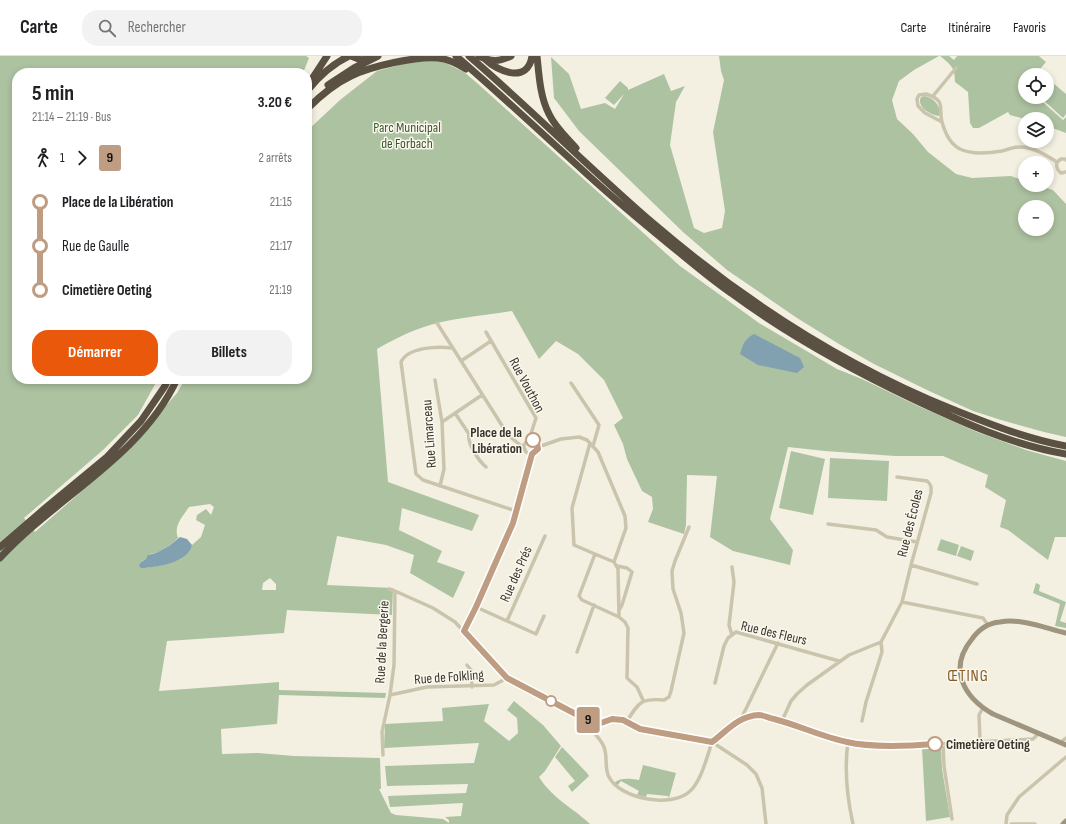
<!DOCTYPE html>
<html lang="fr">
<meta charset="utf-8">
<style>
:root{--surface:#fff;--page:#f2f2f2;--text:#202124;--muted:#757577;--line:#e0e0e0;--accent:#ea580c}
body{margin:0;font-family:"Sofia Sans Condensed",sans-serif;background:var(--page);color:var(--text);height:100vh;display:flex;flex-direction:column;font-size:15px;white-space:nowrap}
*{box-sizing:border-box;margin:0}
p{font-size:13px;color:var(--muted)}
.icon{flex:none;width:22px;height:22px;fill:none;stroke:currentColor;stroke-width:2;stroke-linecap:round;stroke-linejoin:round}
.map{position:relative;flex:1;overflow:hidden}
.side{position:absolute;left:12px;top:12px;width:300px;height:316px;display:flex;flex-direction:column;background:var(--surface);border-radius:16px;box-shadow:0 2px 6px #0003}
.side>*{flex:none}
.badge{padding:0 8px;border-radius:3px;font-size:14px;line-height:26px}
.fabs{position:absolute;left:1018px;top:12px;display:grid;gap:8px}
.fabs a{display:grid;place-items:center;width:36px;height:36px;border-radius:50%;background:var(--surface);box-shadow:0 2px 6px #0003;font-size:20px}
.map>.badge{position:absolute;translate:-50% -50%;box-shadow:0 0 0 2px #fff}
.legs{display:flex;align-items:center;gap:6px;height:44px;padding:0 20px;font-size:13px}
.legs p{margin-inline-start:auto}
.headline{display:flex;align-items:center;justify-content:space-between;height:68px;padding:0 20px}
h1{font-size:22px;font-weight:700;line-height:30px}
.button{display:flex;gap:8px;margin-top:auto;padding:8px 20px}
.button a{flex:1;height:46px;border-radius:16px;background:var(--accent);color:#fff;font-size:16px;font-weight:700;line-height:46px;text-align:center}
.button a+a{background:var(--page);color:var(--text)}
ul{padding:0 20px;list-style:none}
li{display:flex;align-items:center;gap:14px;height:44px;font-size:15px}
li i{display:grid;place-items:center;width:6px;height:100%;margin:0 5px;background:currentColor}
li i::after{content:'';width:10px;height:10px;margin:-5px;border:3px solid;border-radius:50%;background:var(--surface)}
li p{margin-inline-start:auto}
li:first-child i{background:linear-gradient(#0000 50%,currentColor 0)}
li:last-child i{background:linear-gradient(currentColor 50%,#0000 0)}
header{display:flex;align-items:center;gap:24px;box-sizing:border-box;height:56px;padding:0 20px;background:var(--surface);border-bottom:1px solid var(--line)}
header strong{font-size:19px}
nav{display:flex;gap:22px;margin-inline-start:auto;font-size:14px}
.search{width:280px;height:36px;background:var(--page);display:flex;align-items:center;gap:10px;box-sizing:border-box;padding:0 14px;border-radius:16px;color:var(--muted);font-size:15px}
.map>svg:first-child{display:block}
.green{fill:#adc2a1;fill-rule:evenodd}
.water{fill:#81a0b0}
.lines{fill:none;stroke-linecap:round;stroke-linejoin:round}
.street{stroke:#cbc4ad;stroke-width:3.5}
.secondary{stroke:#9f947e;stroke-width:5}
.highway{stroke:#5b5143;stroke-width:7}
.line-1-casing{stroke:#fff;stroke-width:9}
.line-1{stroke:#bf9d83;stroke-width:6}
.stop-1-dot{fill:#fff;stroke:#bf9d83;stroke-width:2}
.labels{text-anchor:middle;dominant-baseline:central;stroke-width:3;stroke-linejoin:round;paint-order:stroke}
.park-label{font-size:14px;fill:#3d582f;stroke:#faf8ee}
.street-label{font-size:14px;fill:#3a342b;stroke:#faf8ee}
.stop-label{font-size:14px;font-weight:bold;fill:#3a342b;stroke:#faf8ee;text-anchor:end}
.quarter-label{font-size:16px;letter-spacing:1px;fill:#875a26;stroke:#faf8ee}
</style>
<header>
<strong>Carte</strong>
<div class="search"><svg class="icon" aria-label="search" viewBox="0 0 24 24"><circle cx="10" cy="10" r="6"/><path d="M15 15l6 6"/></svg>Rechercher</div>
<nav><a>Carte</a><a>Itinéraire</a><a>Favoris</a></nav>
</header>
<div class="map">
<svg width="1066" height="768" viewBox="0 0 1066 768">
<rect width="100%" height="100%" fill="#f3f0e1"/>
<path class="green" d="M0,0h306l3,2 -6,15h-286v306h141l-20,36 -35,35 -79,68 11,14 86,-75 56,-64 8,-14h122v-248l33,-31 37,-29 37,-10 23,-2 27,13 13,11 203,183 79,57 78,46 25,10 54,26 61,27 49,18 40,11v76h-11l-7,23 -40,-30 -8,-3 6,-27 -21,-13 3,-12 -45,-19h-48l-70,-5 -37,-4 -18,72 23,31 -3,15 -57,-14 -23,-14 7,-61 -30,-1 -1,50 -2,9 -36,-12 5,-13 -1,-12 -10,-6 -15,-32 -4,-15 -9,-19 9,-7 -19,-38 -26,-26 -22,-13 -17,18 -27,-48c-30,5 -62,7 -91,17 -15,5 -30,13 -44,21l11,133 91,33 -7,16 -70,-23 -3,22 43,21 -5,11 28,10 -12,26 -43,-25 4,-18 -28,-10 -49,-9 -10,49 66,3 -1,27 -105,-5 -3,23 -117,8 -8,50 120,-9v8l107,3 -1,5 -106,-3 -2,29 -56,5 1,25 36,-1 36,3 86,2 1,31h-2l12,24 5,2 47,4 6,4v-3l-4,-3 16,-1 2,-13 -73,4 -2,-11 78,-3 2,-9 -81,2 -2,-20 89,-3 5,-20 -95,5 1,-24 58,-3 -1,-13 47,-4 -5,17 25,20 9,-8 -1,-15 -10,-8 7,-9 29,24 18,21 -16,25 -6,6c13,21 34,31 51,47h-590zM210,448l4,3 -3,8 -5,-6 -9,6 -1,5 9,5 -4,12 -9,8c-2,16 -33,21 -46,23l-6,-5 6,-4 4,-5 6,-1 13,-7 9,-8c-5,-12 5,-22 11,-31zM270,522l6,6v6h-14l1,-7z
M719,0h220l-25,14 -15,11 -7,19 5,19 16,15 15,18 28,22 16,4 39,-2 14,5v4h13l15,5 13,14v233l-22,-5 -43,-12 -28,-9 -46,-21 -53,-26 -35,-20 -42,-26 -70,-48 -44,-38 -104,-101 -25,-33 -3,-41 18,17 12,35 24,-6 10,6 9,-15 -10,11 -9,-7 15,-17 8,7v2l36,-16 7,17 14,-5 -9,16 -6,43 24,83 10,5 18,-5 3,-17 -12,-79 11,-52 -3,-9zM1025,151h22v22h-22z
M940,0h9l5,4 3,-4h82l7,6 -11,13h-10v22h12l26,23 3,-3v16l-19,-7v-7h-22l-15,-4 -2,-3 -29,16h-6l-3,-5 -2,-31 -13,-10c0,-15 -4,-17 -15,-26z
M1047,22l19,16v20l-3,4 -23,-21h7z
M925,40c10,3 15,9 15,19l-2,1c-8,-2 -22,-9 -17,-19z
M791,395l34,8 -12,56 -34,-7z
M830,402l59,3 -2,40 -59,-3z
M941,483l18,6 -3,11 -19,-6z
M961,490l13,5 -3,10 -14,-5z
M1036,527l4,2 -1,6 27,11 -6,19 6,2v5l-11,-2 5,-22 -27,-11z
M562,691l25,26 2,3 -17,16 -4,-6 7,-5 -20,-24z
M941,691l1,22 8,48 -24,4 -4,-73z
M643,709l33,8 -7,25 -1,-2 -21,-2 -1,3 -9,-2 2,-4 -18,-10 -4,5 -3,-3c7,-6 17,-4 25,-3z"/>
<path class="water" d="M754,278l46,24 4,9 -7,6 -39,-8 -18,-11c3,-9 4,-15 14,-20z
M180,481l7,2 5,6c-2,17 -37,23 -51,23l-2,-2 1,-3 6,-4 2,-4 8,-2 13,-7z"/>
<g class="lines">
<path class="street" d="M933,40l23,-28
M942,66l-17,-9 -7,-7 -1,-7 2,-4 7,-1c21,7 12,13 16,28 3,11 8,22 18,27 12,6 30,4 42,2 7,-2 12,-4 18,-4 13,0 26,8 37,15
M1057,106c-1,5 0,8 4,11l5,-1
M1057,106l4,-3h4l1,1
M437,267l71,112 17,14
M486,276l50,86 -7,22
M452,292c-14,-2 -44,-1 -51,14l15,112 7,6 93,31
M461,305l30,-20
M435,324l7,42 2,47 -4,17
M571,327l28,42 -6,21
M455,357l14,21c-2,10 10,27 17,33
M442,366l40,-27
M524 391a7 7 0 1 1 14 0a7 7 0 1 1-14 0Z
M590,387l-18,65 2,37 21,9 -16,42 3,4 37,17
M538,391l23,-8 18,-2 8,3 11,12 27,64 1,12 -12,34 4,7 1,48 6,5 3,6 -1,50 10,9 6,13
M897,421l30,4c5,4 4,7 4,12l-20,72 -9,37
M828,468l48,6 11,7 30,5
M595,498l19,8
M911,509l66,19
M617,510l10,2 5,4 -10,33 -3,5
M389,533l6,2 38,17 22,14 52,56 82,43 12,2 11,-4 11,1 17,9 72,13 9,-9 20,-14 18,-4 23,6 66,21 26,3h44l115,-6 6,-6
M476,551l60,27 8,-18
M507,565l38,-85
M464,575l12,-24 37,-84 19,-69
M732,579l-3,-10 5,-43 -2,-15
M577,596l17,-47
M467,609l4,5 1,17
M715,627l9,-37 4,-8 8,-6 103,29
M390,639l37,-8 67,-2 13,-7
M741,663l37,-76
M589,665c1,11 11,16 15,26 4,10 0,21 5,30 11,22 62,31 80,15 12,-10 18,-35 23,-50
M627,665c12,-19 14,-23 37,-21l5,-3 2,-6 13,-58 -3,-20 -8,-24 -1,-18 3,-10 14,-34
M782,665l9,-20 6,-7 10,-9 42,-30 32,-13 21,-40 81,16 5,7
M862,665l4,-19 16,-50 -1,-10
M980,685l-1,-26 4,-7
M712,686l35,23 9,9 6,14 4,36
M848,686c-4,28 -1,55 5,82
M1061,686l5,-4
M943,688l1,22 8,53
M383,699l-1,-23 8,-37 4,-30 1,-74
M1006,768l1,-9 12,-18 47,-40
M1011,768h24"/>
<path class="secondary" d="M1066,577c-21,-5 -45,-15 -66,-11 -12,1 -21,7 -28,17 -24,29 -9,58 21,75l73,31
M1063,768l3,-3"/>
<path class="highway" d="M351,0l10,4 9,-2
M456,0c41,35 81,73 121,109 30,28 61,54 93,80 20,16 39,33 61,48 57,42 119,76 182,106 49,23 99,46 153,55
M469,0c63,54 122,114 185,168 89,76 189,141 298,185 38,15 75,30 114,37
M479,0c12,6 20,6 32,0
M537,0c2,19 3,41 12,58 6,13 18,24 27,34
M485,3c13,13 43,25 47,-3
M312,23l15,-23
M328,29l26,-17 24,-12
M307,35c12,-15 25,-27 42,-35
M307,53c13,-13 27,-25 44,-33 20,-10 66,-20 87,-18 10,1 20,6 28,11
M0,491l43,-37 64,-53 34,-36 24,-35 3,-7
M0,502c56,-61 141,-101 177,-179"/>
</g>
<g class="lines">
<defs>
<path id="line-1" d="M533,384l4,3 1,6 -6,5 -19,69 -37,84 -12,24 43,47 82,43 12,2 11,-4 11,1 17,9 72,13c15,-11 26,-26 47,-27 4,0 10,3 15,4 24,6 48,18 73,23 25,6 62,4 88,2"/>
</defs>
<use href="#line-1" class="line-1-casing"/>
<use href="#line-1" class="line-1"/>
</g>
<g class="stop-1-dot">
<circle cx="533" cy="384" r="7"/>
<circle cx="551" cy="645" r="5"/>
<circle cx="935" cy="688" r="7"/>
</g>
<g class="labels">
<g class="park-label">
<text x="407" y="71">Parc Municipal<tspan x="407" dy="16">de Forbach</tspan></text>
</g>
<g class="street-label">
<text transform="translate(527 329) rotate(62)">Rue Vouthon</text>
<text transform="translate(429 378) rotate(-94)">Rue Limarceau</text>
<text transform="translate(910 467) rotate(-76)">Rue des Écoles</text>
<text transform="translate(516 518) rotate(-66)">Rue des Prés</text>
<text transform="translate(774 577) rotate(13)">Rue des Fleurs</text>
<text transform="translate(382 586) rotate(-87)">Rue de la Bergerie</text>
<text transform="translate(449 621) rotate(-4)">Rue de Folkling</text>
</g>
<g class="stop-label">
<text x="522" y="376">Place de la<tspan x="522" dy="16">Libération</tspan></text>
<text x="946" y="688" text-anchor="start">Cimetière Oeting</text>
</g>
<g class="quarter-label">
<text x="968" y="620">ŒTING</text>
</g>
</g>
</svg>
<div class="fabs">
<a><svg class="icon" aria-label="locate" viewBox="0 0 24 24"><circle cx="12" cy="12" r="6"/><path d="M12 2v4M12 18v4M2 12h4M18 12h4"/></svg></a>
<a><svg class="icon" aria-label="layers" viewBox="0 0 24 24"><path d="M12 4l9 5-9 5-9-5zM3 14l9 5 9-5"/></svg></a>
<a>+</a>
<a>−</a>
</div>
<b class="badge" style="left:588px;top:664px;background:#bf9d83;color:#111">9</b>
<section class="side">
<div class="headline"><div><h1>5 min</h1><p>21:14 – 21:19 · Bus</p></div><b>3.20 €</b></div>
<div class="legs"><svg class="icon" aria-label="walk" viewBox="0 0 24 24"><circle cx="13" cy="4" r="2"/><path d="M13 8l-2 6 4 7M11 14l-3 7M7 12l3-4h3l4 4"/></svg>1<svg class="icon" aria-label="forward" viewBox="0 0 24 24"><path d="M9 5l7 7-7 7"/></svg><b class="badge" style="background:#bf9d83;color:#111">9</b><p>2 arrêts</p></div>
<ul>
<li><i style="color:#bf9d83"></i><b>Place de la Libération</b><p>21:15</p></li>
<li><i style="color:#bf9d83"></i><span>Rue de Gaulle</span><p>21:17</p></li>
<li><i style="color:#bf9d83"></i><b>Cimetière Oeting</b><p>21:19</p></li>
</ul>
<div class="button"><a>Démarrer</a><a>Billets</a></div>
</section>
</div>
